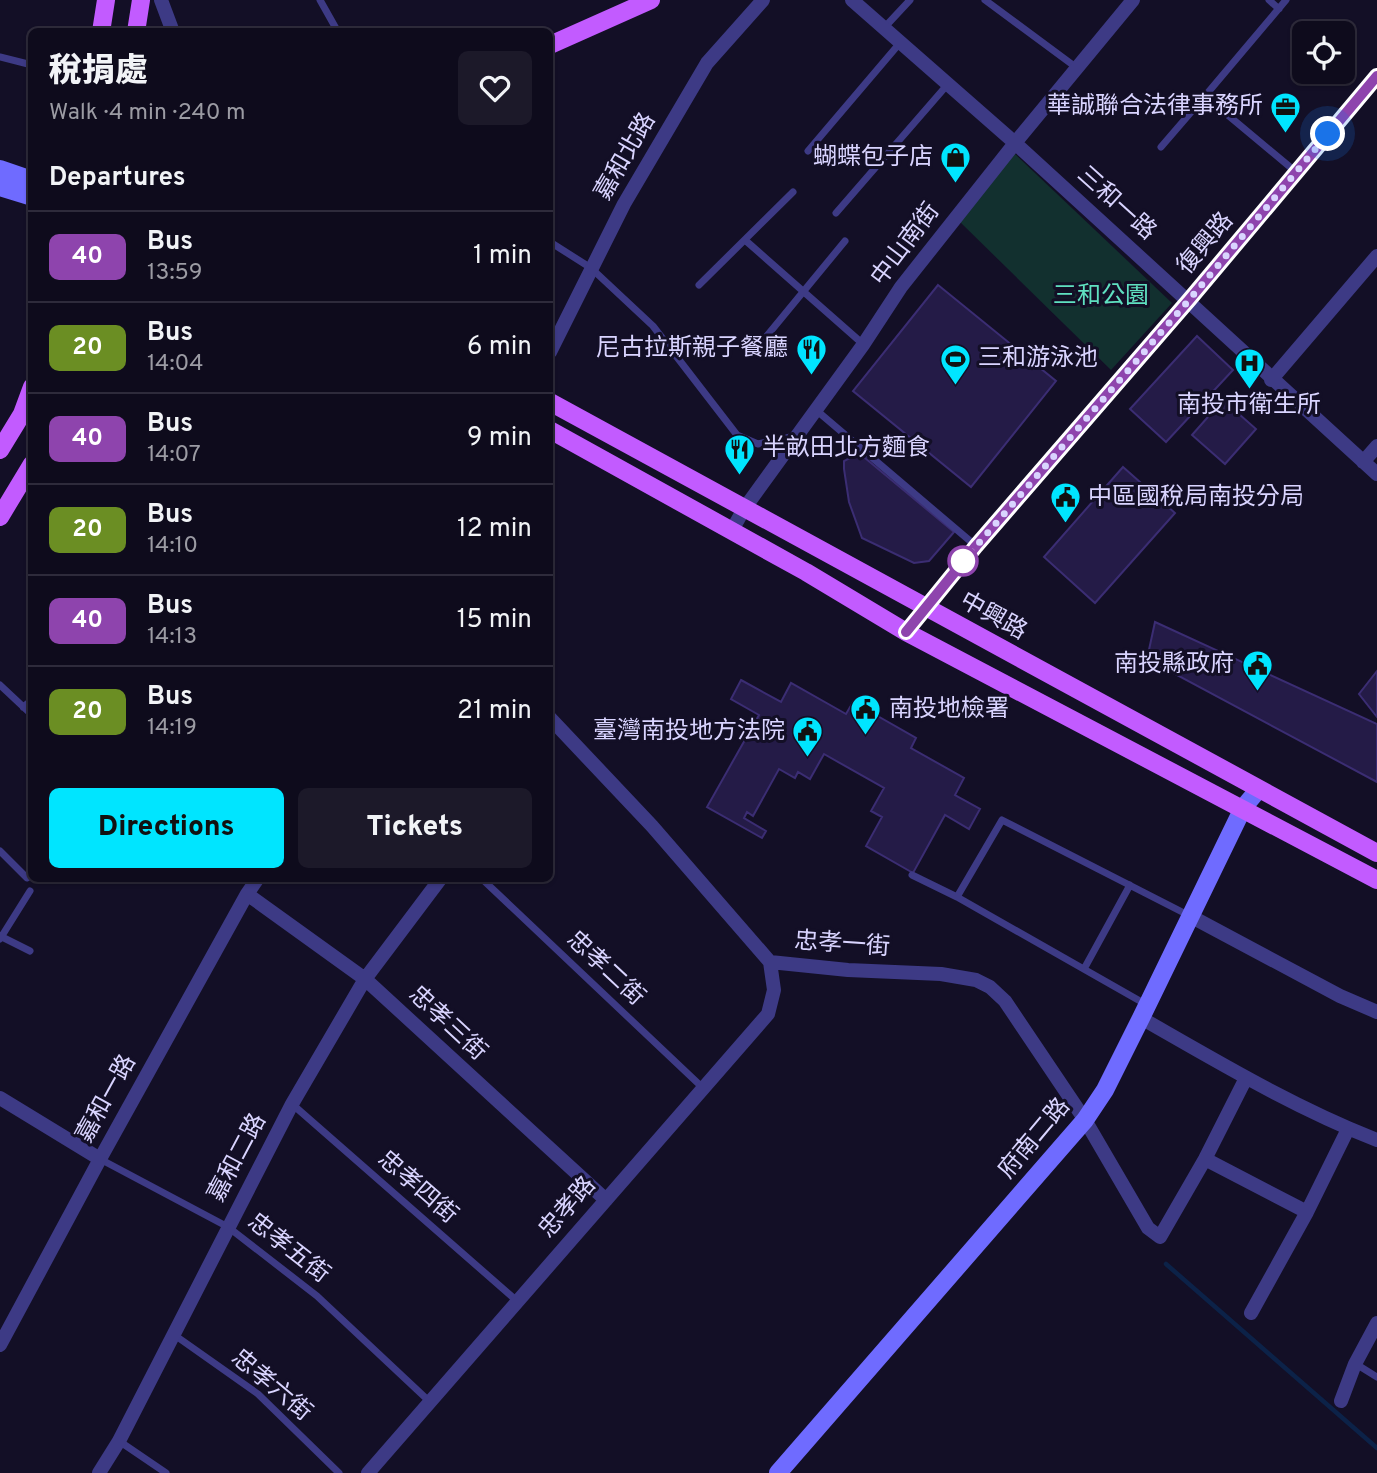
<!DOCTYPE html>
<meta charset="utf-8">
<style>
:root{--surface:#0e0b1c;--page:#1c1929;--text:#f1f3f6;--muted:#9b9ba3;--line:#2e2b3b;--accent:#00e5ff}
body{margin:0;font-family:Overpass,"Noto Sans TC",sans-serif;background:var(--page);color:var(--text);height:100vh;display:flex;flex-direction:column;font-size:26px;white-space:nowrap}
*{box-sizing:border-box;margin:0}
p{font-size:23px;color:var(--muted)}
.icon{flex:none;width:38px;height:38px;fill:none;stroke:currentColor;stroke-width:2;stroke-linecap:round;stroke-linejoin:round}
.map{position:relative;flex:1;overflow:hidden}
.panel{position:absolute;left:28px;top:28px;width:525px;height:854px;display:flex;flex-direction:column;background:var(--surface);border-radius:10px;box-shadow:0 2px 5px #0004,0 0 0 2px var(--line)}
.panel>*{flex:none}
.badge{padding:0 14px;border-radius:10px;font-size:24px;line-height:46px}
.fabs{position:absolute;left:1292px;top:21px;display:grid;gap:14px}
.fabs a{display:grid;place-items:center;width:63px;height:63px;border-radius:10px;background:var(--surface);box-shadow:0 2px 5px #0004,0 0 0 2px var(--line);font-size:35px}
.you{position:absolute;width:35px;height:35px;margin:-18px;border:5px solid #fff;border-radius:50%;background:#1a73e8;box-shadow:0 0 0 10px #1a73e833}
.map>.badge{position:absolute;translate:-50% -50%;box-shadow:0 0 0 4px #fff}
h2{padding:0 21px;font-size:26px;line-height:63px}
.round{display:grid;place-items:center;flex:none;width:74px;height:74px;border-radius:10px;background:var(--page)}
.head{display:flex;align-items:center;justify-content:space-between;height:119px;padding:0 21px}
h1{font-size:33px;font-weight:800;line-height:52px}
.action{display:flex;gap:14px;margin-top:auto;padding:14px 21px}
.action a{flex:1;height:80px;border-radius:10px;background:var(--accent);color:#111;font-size:28px;font-weight:800;line-height:80px;text-align:center}
.action a+a{background:var(--page);color:var(--text)}
ul{padding:0;list-style:none}
li{display:flex;align-items:center;gap:21px;height:91px;padding:0 21px;border-top:2px solid var(--line)}
li div{flex:1}
li b{display:block;font-size:26px}
li em{font-style:normal}
li .badge{min-width:77px;font-weight:700;text-align:center}
.map>svg:first-child{display:block}
.green{fill:#12302f}
.lines{fill:none;stroke-linecap:round;stroke-linejoin:round}
.stream{stroke:#0c2248;stroke-width:4.5}
.building{fill:#241b47;stroke:#3b2d73;stroke-width:2}
.lane{stroke:#3d3a85;stroke-width:7}
.street{stroke:#3d3a85;stroke-width:14}
.secondary{stroke:#6f6bff;stroke-width:18}
.primary{stroke:#c25bff;stroke-width:18}
.line-casing{stroke:#fff;stroke-width:16}
.line{stroke:#8e44ad;stroke-width:10}
.walk{stroke:#d9d4ff;stroke-width:7;stroke-dasharray:0 12.6}
.stop-dot{fill:#fff;stroke:#8e44ad;stroke-width:3.5}
.labels{text-anchor:middle;dominant-baseline:central;stroke-width:6;stroke-linejoin:round;paint-order:stroke}
.poi-label{font-size:24px;fill:#d9d4ff;stroke:#130f26;text-anchor:end}
.street-label{font-size:24px;fill:#d9d4ff;stroke:#130f26}
.park-label{font-size:24px;fill:#5fe0c0;stroke:#130f26}
</style>
<div class="map">
<svg width="1377" height="1473" viewBox="0 0 1377 1473">
<rect width="100%" height="100%" fill="#130f26"/>
<path class="green" d="M1014,153l158,150 -61,67 -152,-149z"/>
<g class="lines">
<path class="stream" d="M1166,1264l211,184"/>
</g>
<path class="building" d="M938,285l118,96 -85,106 -118,-96z
M1197,336l36,34 -67,72 -36,-33z
M1223,400l33,29 -31,35 -33,-29z
M859,453l95,79 -25,29 -15,2 -52,-25 -13,-36 -5,-33v-8z
M1123,467l52,46 -80,90 -51,-46z
M1155,622l222,102v58l-230,-123z
M1377,671v46l-18,-23z
M741,680l40,22 10,-19 55,31 7,-12 63,36 -5,10 53,30 -9,17 25,14 -11,20 -24,-14 -32,58 -47,-27 16,-29 -11,-6 13,-23 -60,-34 -14,25 -12,-7 -3,6 -16,-9 -26,47 -6,-4 -3,6 22,13 -4,7 -55,-31 52,-92 -28,-16z"/>
<g class="lines">
<path class="lane" d="M320,0l18,32
M985,0l92,68
M1269,0l10,9
M1286,0l-81,96 91,76
M883,29l27,-29
M0,57l32,8
M1161,147l44,-51
M808,151l91,-107
M836,213l112,-129
M745,240l118,104
M550,242l41,26 62,58 84,109 21,9 37,-8
M699,285l94,-93
M761,343l84,-102
M816,410l160,136
M0,685l32,30
M23,707l9,-7
M0,851l27,27 5,-3
M912,875l45,22 190,108
M481,878l222,210
M957,897l45,-77 188,96
M0,936l30,15
M0,939l30,-48
M1084,969l46,-84
M292,1104l225,197
M100,1159l128,68 89,69 113,106
M173,1334l85,60 81,79
M1356,1364l21,13
M119,1441l47,32"/>
<path class="street" d="M161,0l12,32
M852,0l163,143 362,331
M550,352l74,-148 83,-141 56,-63
M1271,380l106,-124
M1363,462l14,-16
M732,530l12,-21 119,-164 38,-58 114,-144 118,-143
M906,632l70,-86 213,-246 188,-224
M550,718l102,108 118,136 78,8 93,4 35,6 14,7 15,14 80,119 63,108 12,9 45,-78 41,-81
M247,894l118,85 241,221
M1192,917l148,79 37,16
M1141,1018c77,44 154,90 236,122
M0,1098l100,61
M1205,1159l102,53
M1251,1313l56,-101 41,-83
M0,1345l100,-186 147,-265 11,-16
M1341,1401l14,-37 22,-41
M99,1473l20,-32 173,-337 73,-125 76,-101
M368,1473l400,-459 6,-24 -4,-28"/>
<path class="secondary" d="M0,169l32,11
M0,187l32,10
M778,1473l307,-353 20,-30 36,-72 102,-210 15,-18"/>
<path class="primary" d="M101,32l5,-32
M136,32l5,-32
M550,45l101,-45
M550,402l827,451
M550,430l256,142 100,60 471,248
M0,450l22,-36 10,-27
M0,517l32,-53"/>
</g>
<g class="lines">
<defs>
<path id="line" d="M906,632l70,-86 213,-246 188,-224"/>
</defs>
<use href="#line" class="line-casing"/>
<use href="#line" class="line"/>
<path class="walk" d="M963,561l-4,5 230,-266 139,-166"/>
</g>
<defs>
<symbol id="office-pin" viewBox="-11 -11 22 30"><path d="M0 17L-7.5 6A9.5 9.5 0 1 1 7.5 6Z" fill="#00e5ff" stroke="#130f26"/><path d="M-6-3h4V-5.5h4V-3h4V5H-6ZM-1-4.5V-3h2v-1.5ZM-6 0V1H6V0Z" fill="#111"/></symbol>
<symbol id="shop-pin" viewBox="-11 -11 22 30"><path d="M0 17L-7.5 6A9.5 9.5 0 1 1 7.5 6Z" fill="#00e5ff" stroke="#130f26"/><path d="M-5-2.5h2.3a2.7 3.5 0 0 1 5.4 0H5L5.5 6h-11ZM-1.5-2.5h3a1.5 2.3 0 0 0-3 0Z" fill="#111"/></symbol>
<symbol id="restaurant-pin" viewBox="-11 -11 22 30"><path d="M0 17L-7.5 6A9.5 9.5 0 1 1 7.5 6Z" fill="#00e5ff" stroke="#130f26"/><path d="M-5-6h1v4h1v-4h1v4h1v-4h1v5L-1.5 .5V6h-2V.5L-5-1ZM5-6V6H3V1.5H1.5Q1.5-4 5-6Z" fill="#111"/></symbol>
<symbol id="stadium-pin" viewBox="-11 -11 22 30"><path d="M0 17L-7.5 6A9.5 9.5 0 1 1 7.5 6Z" fill="#00e5ff" stroke="#130f26"/><path d="M0-5a6.5 5 0 1 0 0 10a6.5 5 0 1 0 0-10ZM-3.5-1.8h7v3.6h-7Z" fill="#111"/></symbol>
<symbol id="hospital-pin" viewBox="-11 -11 22 30"><path d="M0 17L-7.5 6A9.5 9.5 0 1 1 7.5 6Z" fill="#00e5ff" stroke="#130f26"/><path d="M-5-5h3v3.5h4V-5h3V5h-3V1.5h-4V5h-3Z" fill="#111"/></symbol>
<symbol id="civic-pin" viewBox="-11 -11 22 30"><path d="M0 17L-7.5 6A9.5 9.5 0 1 1 7.5 6Z" fill="#00e5ff" stroke="#130f26"/><path d="M-.6-6.5H3V-4.5H.6V-3L4-1V1h2V6H-6V1h2V-1L-.6-3ZM-1.2 2.5V6h2.4V2.5Z" fill="#111"/></symbol>
</defs>
<g fill-rule="evenodd">
<use href="#office-pin" x="1268" y="90" width="35" height="47"/>
<use href="#shop-pin" x="938" y="140" width="35" height="47"/>
<use href="#restaurant-pin" x="794" y="332" width="35" height="47"/>
<use href="#stadium-pin" x="938" y="342" width="35" height="47"/>
<use href="#hospital-pin" x="1232" y="346" width="35" height="47"/>
<use href="#restaurant-pin" x="722" y="432" width="35" height="47"/>
<use href="#civic-pin" x="1048" y="480" width="35" height="47"/>
<use href="#civic-pin" x="1240" y="648" width="35" height="47"/>
<use href="#civic-pin" x="848" y="692" width="35" height="47"/>
<use href="#civic-pin" x="790" y="714" width="35" height="47"/>
</g>
<circle class="stop-dot" cx="963" cy="561" r="14"/>
<g class="labels">
<g class="poi-label">
<text x="1263" y="107">華誠聯合法律事務所</text>
<text x="933" y="158">蝴蝶包子店</text>
<text x="788" y="349">尼古拉斯親子餐廳</text>
<text x="978" y="359" text-anchor="start">三和游泳池</text>
<text x="1249" y="406" text-anchor="middle">南投市衛生所</text>
<text x="762" y="449" text-anchor="start">半畝田北方麵食</text>
<text x="1088" y="498" text-anchor="start">中區國稅局南投分局</text>
<text x="1234" y="665">南投縣政府</text>
<text x="889" y="710" text-anchor="start">南投地檢署</text>
<text x="785" y="732">臺灣南投地方法院</text>
</g>
<g class="street-label">
<text transform="translate(626 157) rotate(-60)">嘉和北路</text>
<text transform="translate(1116 204) rotate(42)">三和一路</text>
<text transform="translate(1206 244) rotate(-50)">復興路</text>
<text transform="translate(906 245) rotate(-53)">中山南街</text>
<text transform="translate(993 617) rotate(29)">中興路</text>
<text transform="translate(842 945) rotate(4)">忠孝一街</text>
<text transform="translate(605 969) rotate(43)">忠孝二街</text>
<text transform="translate(447 1024) rotate(43)">忠孝三街</text>
<text transform="translate(107 1099) rotate(-61)">嘉和一路</text>
<text transform="translate(1035 1139) rotate(-50)">府南二路</text>
<text transform="translate(238 1158) rotate(-62)">嘉和二路</text>
<text transform="translate(417 1188) rotate(41)">忠孝四街</text>
<text transform="translate(568 1208) rotate(-49)">忠孝路</text>
<text transform="translate(288 1249) rotate(38)">忠孝五街</text>
<text transform="translate(271 1386) rotate(40)">忠孝六街</text>
</g>
<g class="park-label">
<text x="1101" y="297">三和公園</text>
</g>
</g>
</svg>
<div class="fabs">
<a><svg class="icon" aria-label="locate" viewBox="0 0 24 24"><circle cx="12" cy="12" r="6"/><path d="M12 2v4M12 18v4M2 12h4M18 12h4"/></svg></a>
</div>
<div class="you" style="left:1328px;top:134px"></div>
<section class="panel">
<div class="head"><div><h1>稅捐處</h1><p>Walk · 4 min · 240 m</p></div><a class="round"><svg class="icon" aria-label="heart" viewBox="0 0 24 24"><path d="M12 20l-8-8c-3-5 5-10 8-4 3-6 11-1 8 4z"/></svg></a></div>
<h2>Departures</h2>
<ul>
<li><span class="badge" style="background:#8e44ad;color:#fff">40</span><div><b>Bus</b><p>13:59</p></div><em>1 min</em></li>
<li><span class="badge" style="background:#6b8e23;color:#fff">20</span><div><b>Bus</b><p>14:04</p></div><em>6 min</em></li>
<li><span class="badge" style="background:#8e44ad;color:#fff">40</span><div><b>Bus</b><p>14:07</p></div><em>9 min</em></li>
<li><span class="badge" style="background:#6b8e23;color:#fff">20</span><div><b>Bus</b><p>14:10</p></div><em>12 min</em></li>
<li><span class="badge" style="background:#8e44ad;color:#fff">40</span><div><b>Bus</b><p>14:13</p></div><em>15 min</em></li>
<li><span class="badge" style="background:#6b8e23;color:#fff">20</span><div><b>Bus</b><p>14:19</p></div><em>21 min</em></li>
</ul>
<div class="action"><a>Directions</a><a>Tickets</a></div>
</section>
</div>
